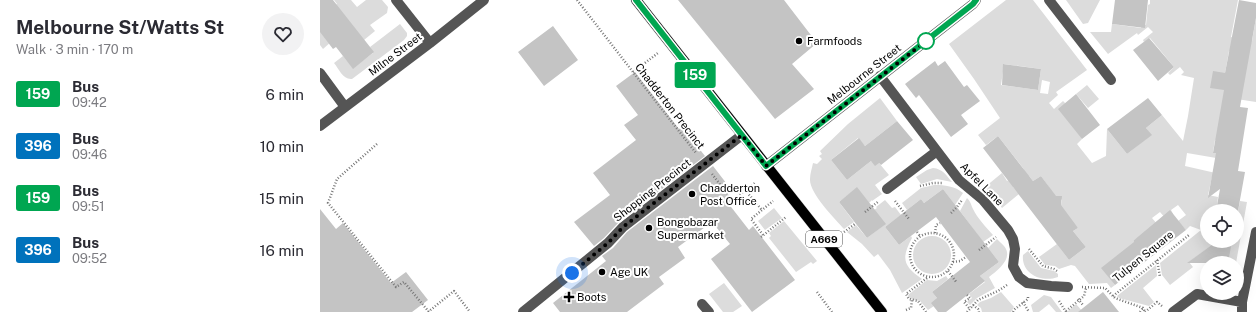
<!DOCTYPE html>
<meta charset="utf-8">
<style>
:root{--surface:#fff;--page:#f2f2f3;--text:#2b2b33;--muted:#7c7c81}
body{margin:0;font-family:"Public Sans",sans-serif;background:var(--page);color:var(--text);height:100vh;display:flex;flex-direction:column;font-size:15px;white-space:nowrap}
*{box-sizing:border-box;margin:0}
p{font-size:13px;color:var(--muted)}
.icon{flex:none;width:22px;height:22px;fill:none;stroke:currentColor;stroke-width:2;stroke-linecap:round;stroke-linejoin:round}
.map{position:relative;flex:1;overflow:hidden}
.panel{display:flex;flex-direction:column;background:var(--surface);width:320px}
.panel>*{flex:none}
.badge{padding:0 8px;border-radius:3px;font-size:14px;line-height:26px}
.controls{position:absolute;left:880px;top:204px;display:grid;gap:8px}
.controls a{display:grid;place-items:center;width:44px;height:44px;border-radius:50%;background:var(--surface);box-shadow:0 4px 16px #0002;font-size:20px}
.you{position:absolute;width:20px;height:20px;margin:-10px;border:3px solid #fff;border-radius:50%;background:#1a73e8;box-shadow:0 0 0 6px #1a73e833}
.map>.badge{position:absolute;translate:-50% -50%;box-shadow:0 0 0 2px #fff}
.round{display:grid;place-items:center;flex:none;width:42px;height:42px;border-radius:21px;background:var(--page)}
.headline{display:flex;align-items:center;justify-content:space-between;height:68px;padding:0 16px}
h1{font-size:19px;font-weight:700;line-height:30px}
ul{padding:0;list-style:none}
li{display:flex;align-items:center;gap:12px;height:52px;padding:0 16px}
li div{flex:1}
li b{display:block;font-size:15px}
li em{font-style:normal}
li .badge{min-width:44px;font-weight:700;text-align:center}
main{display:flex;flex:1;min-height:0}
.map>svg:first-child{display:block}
.green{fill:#dcdcdc;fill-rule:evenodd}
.building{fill:#c4c4c4}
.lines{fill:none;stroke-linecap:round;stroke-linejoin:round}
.major-casing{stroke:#dbdbdb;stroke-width:11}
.path{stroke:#777;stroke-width:2.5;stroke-dasharray:1 2;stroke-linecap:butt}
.minor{stroke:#555;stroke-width:10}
.major{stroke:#000;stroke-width:10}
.line-casing{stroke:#fff;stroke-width:9}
.line{stroke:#00a651;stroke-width:6}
.walk{stroke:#000;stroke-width:4;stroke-dasharray:0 7.2}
.poi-dot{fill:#000;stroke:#fff;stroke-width:1.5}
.stop-dot{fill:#fff;stroke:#00a651;stroke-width:2}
.labels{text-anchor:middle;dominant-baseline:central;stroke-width:4;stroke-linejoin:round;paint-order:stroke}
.shield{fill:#fff;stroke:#4c4c4c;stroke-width:1}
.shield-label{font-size:10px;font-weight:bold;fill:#000}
.poi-label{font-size:11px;fill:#000;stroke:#fff;text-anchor:start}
.street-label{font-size:11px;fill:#000;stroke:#fff}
</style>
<main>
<section class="panel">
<div class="headline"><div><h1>Melbourne St/Watts St</h1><p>Walk · 3 min · 170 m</p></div><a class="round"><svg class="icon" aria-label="heart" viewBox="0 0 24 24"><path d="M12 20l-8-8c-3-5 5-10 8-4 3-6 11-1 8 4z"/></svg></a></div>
<ul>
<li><span class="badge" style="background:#00a651;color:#fff">159</span><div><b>Bus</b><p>09:42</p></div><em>6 min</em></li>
<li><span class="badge" style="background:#0072bc;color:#fff">396</span><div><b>Bus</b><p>09:46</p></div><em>10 min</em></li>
<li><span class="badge" style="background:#00a651;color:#fff">159</span><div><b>Bus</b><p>09:51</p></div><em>15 min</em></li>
<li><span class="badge" style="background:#0072bc;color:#fff">396</span><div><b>Bus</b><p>09:52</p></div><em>16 min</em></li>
</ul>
</section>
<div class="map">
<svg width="936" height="312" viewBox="0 0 936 312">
<rect width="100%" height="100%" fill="#fff"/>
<path class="green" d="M14,0h17l6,7 9,-7h16l6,7 -1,6 -17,12 5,6 -11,9 -32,1 -9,8 -3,-4v-28l17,-13z
M686,0h27l54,70 -31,22 2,3 -9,8 5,6 9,-8 2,2 17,36 -5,5 15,19 14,-7 1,-27 20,25 24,-19 -5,-7 16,-13 21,26 5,-25 6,-38 -13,-3 3,-3 -4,-5 -10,8 -2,-2 6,-6 -24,-29 -6,4 -1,-2 10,-8 -5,-5 -10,8 -1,-2 -29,21 -18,-22h21l1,-8 29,4 1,-4 4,1 2,-20 2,-1v-4h88l-7,37 21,4 4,-23v84l-26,-4 -7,43 -8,-1 -2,12 9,2v5l-35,-6 -2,13 35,8 -8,3 -4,18 10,2 -2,14h-9v30h10l-28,21 4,5 -23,18 -8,-10 -2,-12 41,-33 -11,-4 -4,4 -8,-9 8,-6 -8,-10 -7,5 2,4 -7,5 -6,-7 -8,6 6,7 -25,16 11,14 -42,13 13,17 -4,3 -4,-5 -18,1 -14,-18 -4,-1 -12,4 -4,-3 -10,-1 -6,-8 18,-13 12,16 17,-13 -13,-16 5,-3 -23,-18 6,-5 1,-5 -4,-4h-5l-11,-4 7,-5 -8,-11 -8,5 -4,-5 -2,1 -4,-9 -25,-32 -12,9 -8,-10 22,-17 -26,-39 -25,-35zM909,51l20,4 -38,32 14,-14zM684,64l37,5 -3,21 -37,-5zM722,80l8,2 -2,12 -8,-1z
M746,0h34l-12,23 -5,1z
M80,24l7,9v3l-3,4 -52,39c-9,1 -13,-10 -18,-16l9,-7 10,12 20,-15 -3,-6z
M767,85l12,14 -11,9 -12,-14z
M560,98l17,23 -32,25 -7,-8 -27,22 16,20 24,-19 8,2 10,12 -14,10 7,9 -10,7v-1l-3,3 -12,-15 -18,14 15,20 -10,7c-9,-10 -35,-36 -34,-50 0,-5 2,-11 3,-16l4,1 5,-5 -3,-3 3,-2 -2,-3 28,-27z
M613,168c10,1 13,7 19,14l-15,-3 -16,5 -5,-7 11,-7z
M682,173l5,8 2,-1 5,6 -1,1 6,7 -17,14 -17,-21z
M614,185c11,0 21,1 29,8l-8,12 -12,-16 -19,14 -3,-4 -14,11 -5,-7 19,-15z
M647,198c4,4 4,7 6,11 5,10 13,18 20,26l-10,7 -23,-31z
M565,200l7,8 3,-1 6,8 -16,12 14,18 12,-9 1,2c-11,20 -9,28 10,41l-20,14 -12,-23 -12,-16 -4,3 -12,-13 -15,-12 9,-7 11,13 17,-13 -10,-15 3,-2 -1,-1z
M920,201l7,1 -11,61h-16l1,-22h16v-24z
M454,208l8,10 -17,12 -7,-9z
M464,221l33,40 -4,3 -2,-2 -15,10 -27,-34 2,-2 -2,-3z
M593 255a19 19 0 1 1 38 0a19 19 0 1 1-38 0Z
M677,239c2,2 5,5 7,7 10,12 -6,24 -15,31l6,11 -18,10 -7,7 -3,-3 5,-4 -3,-4 16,-12 -5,-6 19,-14 -11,-14z
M708,251l13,17 13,3 4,3v3c-16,6 -37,-3 -35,-22z
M836,265l1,11 -14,12 11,14 -5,4 -30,-8 -2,-2z
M626,276l2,3 -16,13 5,6 -3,8 -6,4 -8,-9 -9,-2 -3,-4 19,-15 10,1z
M404,283l18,23 -9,6h-10l-14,-18z
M681,292l13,15 -3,5h-29l-1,-4 -4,-3 3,-3 11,-4z
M724,295l7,2 11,15h-6l-7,-8 -10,8h-6l-2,-7z
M756,304l7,8h-15v-1z"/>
<path class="building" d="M0,0h13l41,52 -21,17 -17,-22 -3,2 -13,-17z
M358,0h106l33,43 -25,21 22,25 -39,30z
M795,0h33l-3,28 -33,-4z
M919,0l17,3v15l-16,89 8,1 -10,63 7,1 -7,39h-22l4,-22 -12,9 8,-45h-3l11,-63 -14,-2 3,-17 12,2z
M233,26l25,34 -34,26 -26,-34z
M829,38l25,29 -16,14 -25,-31z
M615,61l3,5 7,-5 19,26 3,-2 13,16 -19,14 7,9 -17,13 -32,-42 -3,3 -11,-14z
M683,64l38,5 -3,21 -36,-5z
M315,72l44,57 3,-2 23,29 -86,66 -15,16 -10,8 -20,-24 36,-27 -17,-22 43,-33 -12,-15 14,-10 -22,-29z
M756,94l24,31 -18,14 -24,-30z
M828,98l14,17 -16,13 6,7 -25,19 -20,-25z
M577,121l16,19 -32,25 -2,-2 -4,3 -4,-5 -24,19 -16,-20 28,-22 6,8z
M678,136l35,45 8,-5 15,20h6l-1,9 17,23 -5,3 13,16 -17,13 -86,-112z
M393,166l17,22 -4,3 6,9 -4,3 21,27 4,-4 42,54 -43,32 -41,-53 19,-15 -18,-22 -34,25 7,11 -26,19 5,7 -37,28h-67l-7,-9 53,-42 -4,-5 11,-8 14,-16z
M537,187l29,37 -19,14 -28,-36z
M623,189l56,73 -19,14 5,5 -39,31h-8l-7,-9 6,-5 -5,-6 38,-30 -34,-45 -37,28 -14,-18 36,-28 3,4z
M0,209l16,20 7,-6 48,60 15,-11 22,28 -16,12h-92z
M850,210l16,20 -71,55 -14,-17 33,-26 -1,-1z
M897,241h15l-4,22h-41z
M783,292l16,20h-41z"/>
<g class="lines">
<defs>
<path id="major" d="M316,0l246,312"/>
</defs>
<use href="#major" class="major-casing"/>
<path class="path" d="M257,0l119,153
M313,72l25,-19
M57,144l-40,35 -9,24 68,84 8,-5 25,30
M392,174l20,26 23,-17
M600,186l13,-3h10
M425,190l17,20
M575,201l14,18
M545,212l14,-11
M631,213l6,-6 5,-7
M524,232l11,-8
M597,232l3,4
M590 255a22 22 0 1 1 44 0a22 22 0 1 1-44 0Z
M615,233l1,-8 4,-2
M443,235l-12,-16 22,-18
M441,237l25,-20
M709,249l14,17 11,3 3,2
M659,250l17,-13
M837,260l3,17
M633,262l7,-1 6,-4
M628,271l9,12
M762,287l23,1 10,10 28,10 2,4
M497,292l15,20
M647,295l3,3 -6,4 6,7
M793,296l76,-61
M758,299l5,6
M739,301l7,11
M703,302l6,10
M653,305l5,4 1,3
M586,310l5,-2 1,-8
M746,311l18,-15 2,-8
M108,312l26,-21 16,21
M606,312l-8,-11 -9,-2 -3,-5 21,-16
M647,312l11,-12 20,-9 9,-6
M693,312l2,-3 13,-10v-2
M820,312l3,-4
M825,312l12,-10 5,4"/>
<path class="minor" d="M76,0l34,43
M729,0l62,80
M0,73l25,34
M560,76l79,104 24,20 25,30 5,9 2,10 -2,17 6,11 8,6 24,3 17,1
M0,126l110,-83 54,-43
M446,166l207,-162 3,-4
M567,189l50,-38
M382,304l7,8
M203,312l85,-69 15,-16 119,-92
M853,312l24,-18 45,8
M922,312v-10l14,-70"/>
<use href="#major" class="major"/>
</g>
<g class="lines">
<defs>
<path id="line" d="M316,0l130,166 207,-162 3,-4"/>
</defs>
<use href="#line" class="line-casing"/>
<use href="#line" class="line"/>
<path class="walk" d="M252,273l36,-30 15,-16 119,-92 24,31 160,-125"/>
</g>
<g class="poi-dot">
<circle cx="479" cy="41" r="4"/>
<circle cx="372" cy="194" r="4"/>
<circle cx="329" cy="228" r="4"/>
<circle cx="282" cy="272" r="4"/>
<path d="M247 291h4v4h4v4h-4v4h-4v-4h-4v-4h4z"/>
</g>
<circle class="stop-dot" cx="606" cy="41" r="8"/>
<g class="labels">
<rect class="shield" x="486" y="231" width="36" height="16" rx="3"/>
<g class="shield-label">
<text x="504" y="239">A669</text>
</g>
<g class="poi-label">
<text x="487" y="41">Farmfoods</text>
<text x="380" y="188">Chadderton<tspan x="380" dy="13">Post Office</tspan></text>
<text x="337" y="222">Bongobazar<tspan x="337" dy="13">Supermarket</tspan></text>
<text x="290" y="272">Age UK</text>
<text x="257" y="297">Boots</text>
</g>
<g class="street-label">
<text transform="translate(75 54) rotate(-37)">Milne Street</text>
<text transform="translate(544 74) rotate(-38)">Melbourne Street</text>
<text transform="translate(350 106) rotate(52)">Chadderton Precinct</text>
<text transform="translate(662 184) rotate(45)">Apfel Lane</text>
<text transform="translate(332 190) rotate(-38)">Shopping Precinct</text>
<text transform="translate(823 256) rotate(-39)">Tulpen Square</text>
</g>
</g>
</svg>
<div class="controls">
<a><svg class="icon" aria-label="locate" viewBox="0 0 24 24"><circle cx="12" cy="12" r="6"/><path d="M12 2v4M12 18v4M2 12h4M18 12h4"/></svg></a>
<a><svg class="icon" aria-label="layers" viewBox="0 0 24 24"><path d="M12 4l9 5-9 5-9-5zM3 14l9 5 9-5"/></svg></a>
</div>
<div class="you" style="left:252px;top:273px"></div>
<b class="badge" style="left:375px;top:75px;background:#00a651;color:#fff">159</b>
</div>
</main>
